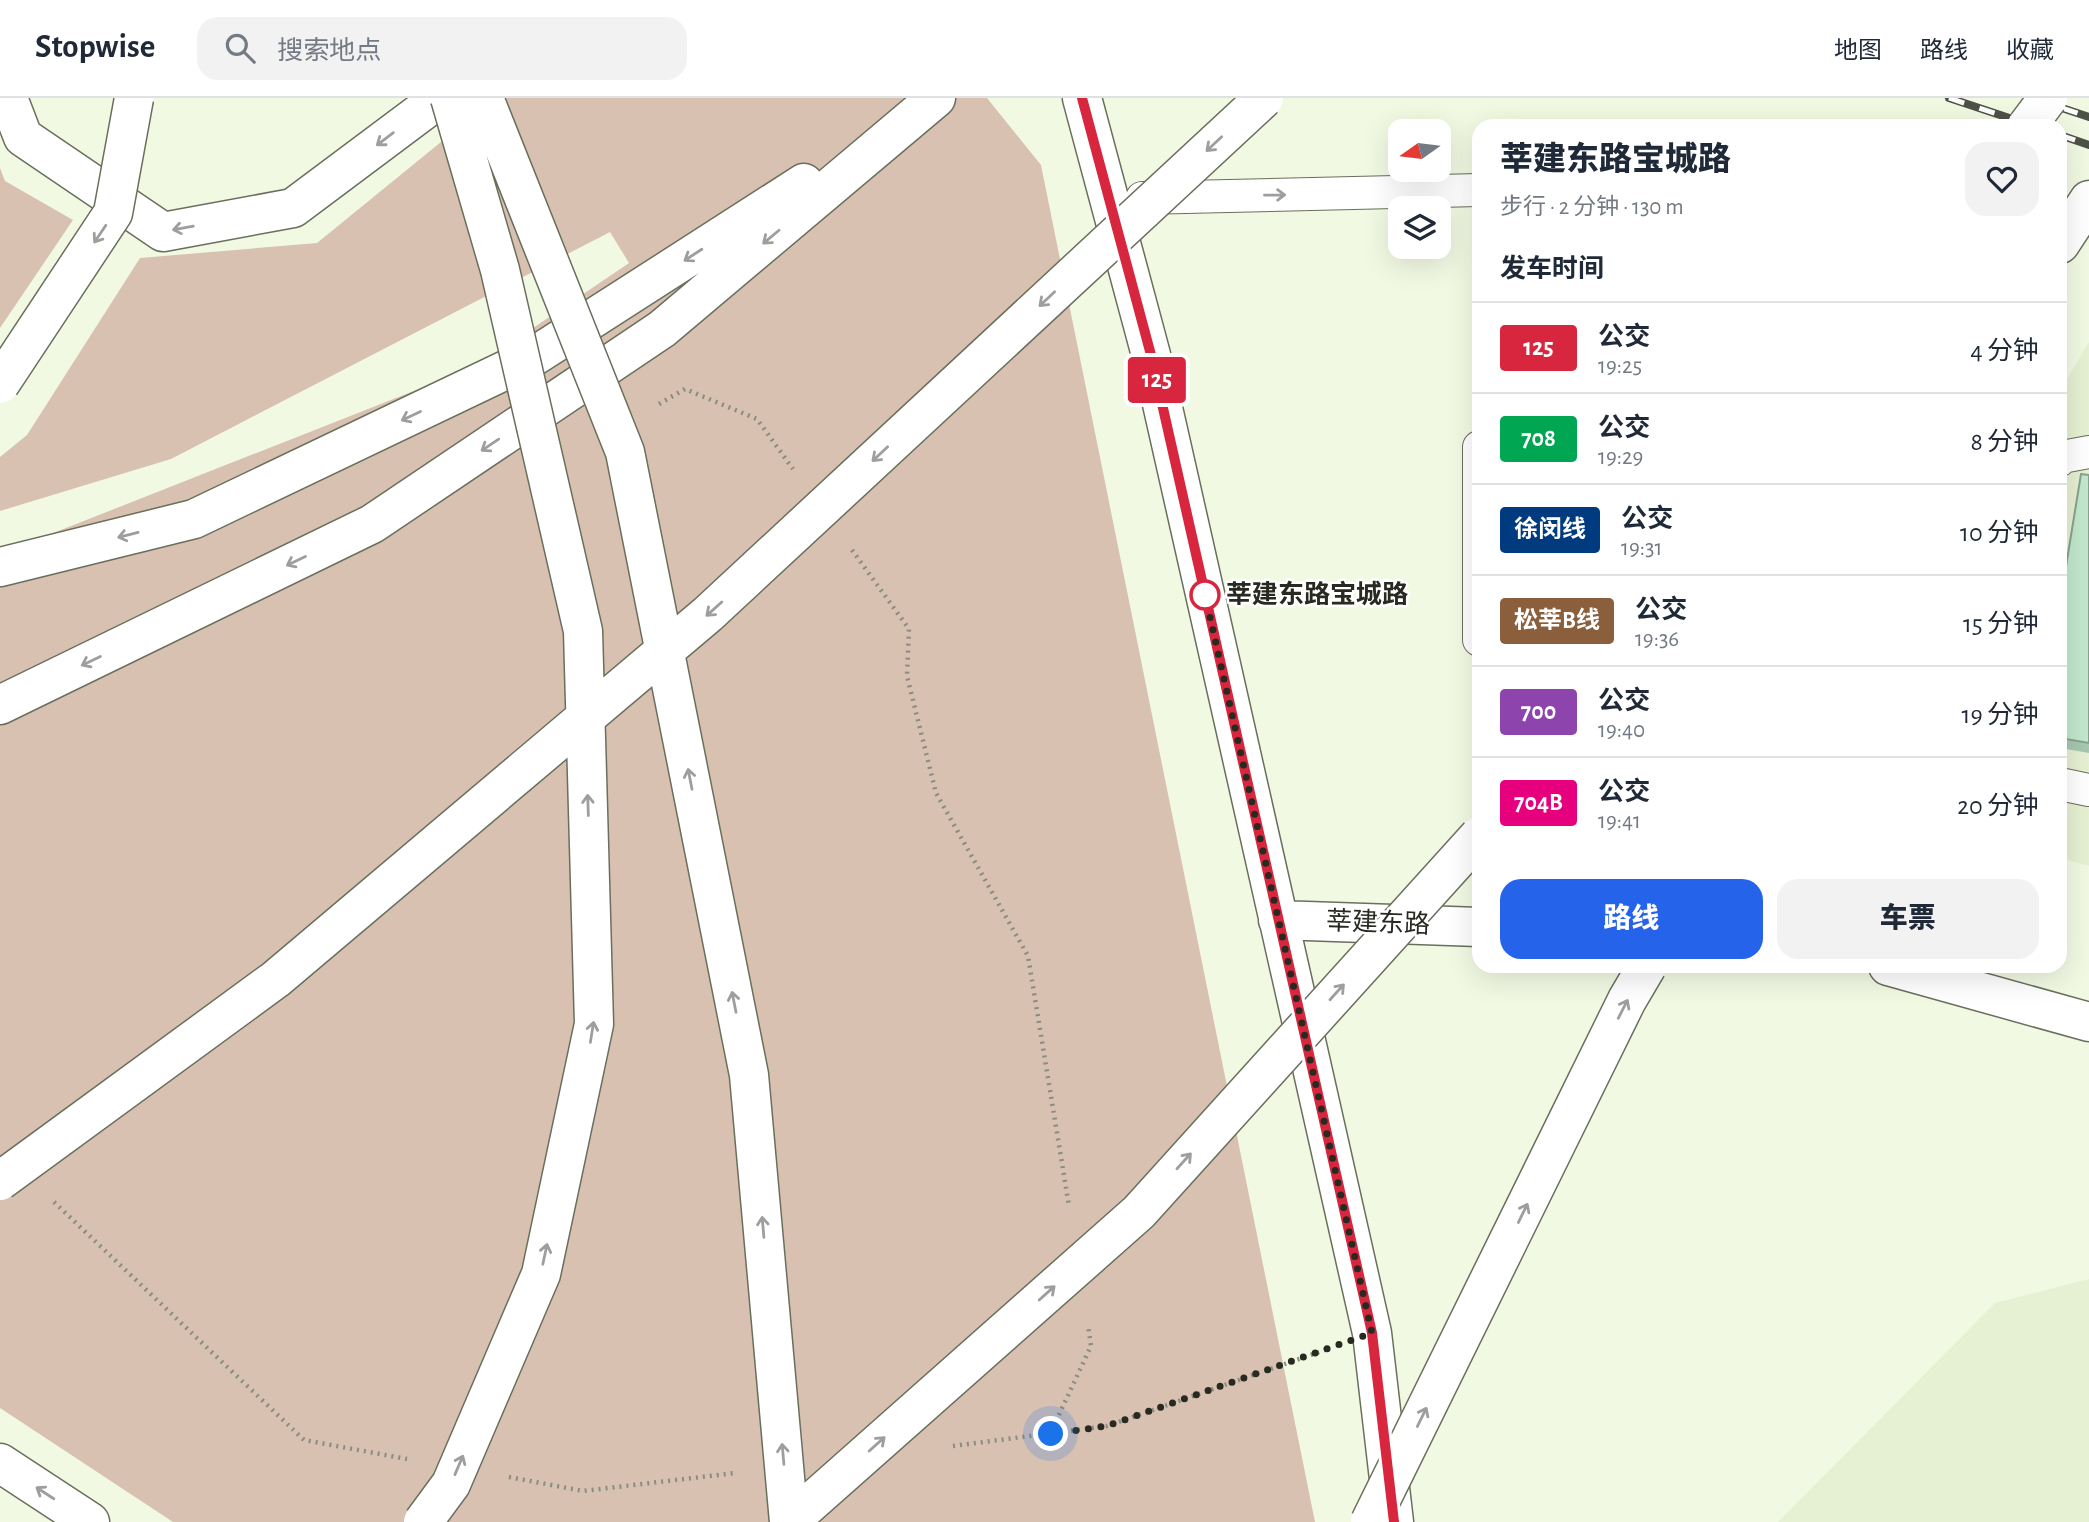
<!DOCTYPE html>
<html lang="zh">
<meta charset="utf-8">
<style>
:root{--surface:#fff;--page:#f2f2f3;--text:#1f2937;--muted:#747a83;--line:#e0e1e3;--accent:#2563eb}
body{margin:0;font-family:"Alegreya Sans","Noto Sans SC",sans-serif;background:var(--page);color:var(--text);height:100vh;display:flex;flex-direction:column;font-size:26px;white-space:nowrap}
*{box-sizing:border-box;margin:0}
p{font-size:23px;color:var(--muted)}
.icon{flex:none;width:38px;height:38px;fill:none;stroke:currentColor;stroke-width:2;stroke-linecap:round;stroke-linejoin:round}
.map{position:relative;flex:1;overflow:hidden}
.panel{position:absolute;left:1472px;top:21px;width:595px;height:854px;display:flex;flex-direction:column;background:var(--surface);border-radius:21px;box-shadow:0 7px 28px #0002}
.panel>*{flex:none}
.badge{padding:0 14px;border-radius:5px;font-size:24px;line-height:46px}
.needle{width:46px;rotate:256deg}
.controls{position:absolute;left:1388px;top:21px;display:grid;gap:14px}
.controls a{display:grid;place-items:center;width:63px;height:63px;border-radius:14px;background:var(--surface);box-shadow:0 7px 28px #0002;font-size:35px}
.you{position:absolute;width:35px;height:35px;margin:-18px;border:5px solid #fff;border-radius:50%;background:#1a73e8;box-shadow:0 0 0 10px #1a73e833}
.map>.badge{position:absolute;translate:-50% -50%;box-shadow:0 0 0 4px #fff}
h2{padding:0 28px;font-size:26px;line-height:63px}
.round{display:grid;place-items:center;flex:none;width:74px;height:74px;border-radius:21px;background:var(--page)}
.head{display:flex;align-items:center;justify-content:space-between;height:119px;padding:0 28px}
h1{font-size:33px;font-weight:800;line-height:52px}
.primary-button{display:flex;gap:14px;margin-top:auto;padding:14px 28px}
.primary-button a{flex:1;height:80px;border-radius:21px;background:var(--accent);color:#fff;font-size:28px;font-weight:800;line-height:80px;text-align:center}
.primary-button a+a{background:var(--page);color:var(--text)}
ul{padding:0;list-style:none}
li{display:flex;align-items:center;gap:21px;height:91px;padding:0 28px;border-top:2px solid var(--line)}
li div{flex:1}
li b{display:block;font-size:26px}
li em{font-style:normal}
li .badge{min-width:77px;font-weight:700;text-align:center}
header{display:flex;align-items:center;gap:42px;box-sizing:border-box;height:98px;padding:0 35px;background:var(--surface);border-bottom:2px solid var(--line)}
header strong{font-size:33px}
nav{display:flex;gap:38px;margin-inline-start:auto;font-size:24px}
.search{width:490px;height:63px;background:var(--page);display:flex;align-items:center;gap:18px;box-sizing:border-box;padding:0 24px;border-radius:21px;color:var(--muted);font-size:26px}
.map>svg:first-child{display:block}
.built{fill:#e6f0d2}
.green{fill:#d9c1b2}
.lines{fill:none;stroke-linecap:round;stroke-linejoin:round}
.lane-casing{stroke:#696f5c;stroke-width:34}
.street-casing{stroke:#696f5c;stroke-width:41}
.highway-casing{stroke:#696f5c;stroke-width:41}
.path{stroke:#898d7f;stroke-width:4.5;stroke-dasharray:2 5;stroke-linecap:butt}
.lane{stroke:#fff;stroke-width:32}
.street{stroke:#fff;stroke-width:38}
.highway{stroke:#fff;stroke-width:38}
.rail-casing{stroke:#4e5146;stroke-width:8}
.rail{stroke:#fff;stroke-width:5;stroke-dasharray:16;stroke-linecap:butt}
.highway-bridge-casing{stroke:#696f5c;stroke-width:41;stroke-linecap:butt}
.highway-bridge{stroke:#fff;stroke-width:38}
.wall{fill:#a7c8b0}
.building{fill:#c2e8cd;stroke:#88a290;stroke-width:2}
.oneway{stroke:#9e9f9c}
.line-casing{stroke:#fff;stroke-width:16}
.line{stroke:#d7263d;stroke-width:10}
.walk{stroke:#282a22;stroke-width:7;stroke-dasharray:0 12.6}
.stop-dot{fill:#fff;stroke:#d7263d;stroke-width:3.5}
.labels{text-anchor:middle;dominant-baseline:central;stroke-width:5;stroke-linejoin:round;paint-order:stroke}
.stop-label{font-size:26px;font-weight:bold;fill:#282a22;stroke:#fff;text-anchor:start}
.street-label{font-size:26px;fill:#282a22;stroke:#fff}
</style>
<header>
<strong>Stopwise</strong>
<div class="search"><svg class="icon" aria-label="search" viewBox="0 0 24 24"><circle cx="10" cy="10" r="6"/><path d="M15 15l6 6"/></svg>搜索地点</div>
<nav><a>地图</a><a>路线</a><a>收藏</a></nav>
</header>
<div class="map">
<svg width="2089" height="1424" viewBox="0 0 2089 1424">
<rect width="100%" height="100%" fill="#f2f9e3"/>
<path class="built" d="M2089,244v524l-29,-8v-467z
M2089,1181v243h-311l217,-219z"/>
<path class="green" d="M495,0h492l54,67 274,1357h-1142l-173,-114v-854l477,-188 152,-103 -19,-31 -439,227 -171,52v-54l27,-22 113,-177 177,-15z
M0,70l5,13 68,39 -73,108z"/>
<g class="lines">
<defs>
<path id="lane" d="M1142,100l337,-8
M1479,349v193
M2060,362l2,-3 27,-5
M2060,686l29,6"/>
<path id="street" d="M8,0l15,39 140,95 130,-24 147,-110
M1082,0l69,257 221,978 22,189
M1278,822l201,7
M1888,868l201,56"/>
<path id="highway" d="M2060,146l29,-44
M0,469l194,-48 339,-162 271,-174
M0,607l372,-181 290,-195 274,-231
M0,1365l90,59"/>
</defs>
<use href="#lane" class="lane-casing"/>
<use href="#street" class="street-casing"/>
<use href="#highway" class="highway-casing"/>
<path class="path" d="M659,306l26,-15 72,30 36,50
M852,452l57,79 -2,47 29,117 92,163 41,250
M54,1104l250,238 103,19
M1050,1336l41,-88 -3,-21
M953,1348l154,-20 218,-76
M509,1379l74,14 152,-18"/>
<use href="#lane" class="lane"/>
<use href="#street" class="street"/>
<use href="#highway" class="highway"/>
<defs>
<path id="rail" d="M1949,0l84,28
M2032,0l57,19
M2060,37l29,10"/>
</defs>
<use href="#rail" class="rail-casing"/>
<use href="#rail" class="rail"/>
<defs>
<path id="highway-bridge" d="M484,0l141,354 124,623 40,447
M2027,28l21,-28
M0,286l113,-171 21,-115
M0,1083l276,-202 432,-365 556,-516
M423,1424l28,-38 90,-210 53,-250 -11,-393 -83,-361 -50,-172
M789,1424l350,-310 340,-376
M1370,1424l257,-522 20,-34"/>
</defs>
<use href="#highway-bridge" class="highway-bridge-casing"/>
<use href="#highway-bridge" class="highway-bridge"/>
</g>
<path class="wall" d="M2089,377v278l-29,-5v-145z"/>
<path class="building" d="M2081,376l8,1v268l-29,-5v-135z"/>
<defs><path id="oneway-shaft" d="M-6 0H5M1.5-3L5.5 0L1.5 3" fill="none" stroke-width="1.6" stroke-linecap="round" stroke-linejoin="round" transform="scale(1.75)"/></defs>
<g class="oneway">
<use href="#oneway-shaft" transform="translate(385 41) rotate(143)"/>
<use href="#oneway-shaft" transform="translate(1214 46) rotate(137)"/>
<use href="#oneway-shaft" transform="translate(1275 97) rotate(-1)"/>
<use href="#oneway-shaft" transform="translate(183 130) rotate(170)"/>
<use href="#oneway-shaft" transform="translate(100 136) rotate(124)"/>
<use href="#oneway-shaft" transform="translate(771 139) rotate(140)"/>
<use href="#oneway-shaft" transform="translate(693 157) rotate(147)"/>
<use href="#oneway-shaft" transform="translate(1047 201) rotate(137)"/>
<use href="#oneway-shaft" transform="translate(411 318) rotate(155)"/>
<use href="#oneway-shaft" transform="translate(490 347) rotate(146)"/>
<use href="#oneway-shaft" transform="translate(880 356) rotate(137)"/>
<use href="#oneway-shaft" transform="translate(128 437) rotate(166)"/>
<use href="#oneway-shaft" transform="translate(296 463) rotate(154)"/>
<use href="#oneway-shaft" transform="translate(714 511) rotate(138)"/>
<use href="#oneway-shaft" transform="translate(91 563) rotate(154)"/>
<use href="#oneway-shaft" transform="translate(690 681) rotate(-101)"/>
<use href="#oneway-shaft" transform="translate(588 707) rotate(-92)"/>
<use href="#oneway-shaft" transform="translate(1337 894) rotate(-48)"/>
<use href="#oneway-shaft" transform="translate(734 904) rotate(-101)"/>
<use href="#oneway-shaft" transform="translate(1623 911) rotate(-63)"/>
<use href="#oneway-shaft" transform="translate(592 934) rotate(-81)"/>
<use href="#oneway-shaft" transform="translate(1184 1063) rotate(-48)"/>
<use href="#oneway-shaft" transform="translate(1523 1115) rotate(-64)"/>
<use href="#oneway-shaft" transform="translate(763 1129) rotate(-95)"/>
<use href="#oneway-shaft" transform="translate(545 1156) rotate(-78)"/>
<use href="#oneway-shaft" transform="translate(1047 1195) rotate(-42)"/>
<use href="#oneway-shaft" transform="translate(1422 1319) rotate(-64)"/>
<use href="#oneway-shaft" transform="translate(877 1346) rotate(-42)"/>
<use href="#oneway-shaft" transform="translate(783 1356) rotate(-95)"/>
<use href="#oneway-shaft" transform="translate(459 1367) rotate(-67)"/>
<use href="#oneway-shaft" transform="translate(45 1395) rotate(-147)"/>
</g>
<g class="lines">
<defs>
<path id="line" d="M1082,0l69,257 221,978 22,189"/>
</defs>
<use href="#line" class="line-casing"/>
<use href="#line" class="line"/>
<path class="walk" d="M1051,1336l56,-8 265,-93 -167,-738"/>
</g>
<circle class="stop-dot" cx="1205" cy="497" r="14"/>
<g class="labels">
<g class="stop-label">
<text x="1226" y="497">莘建东路宝城路</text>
</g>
<g class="street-label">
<text transform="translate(1378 825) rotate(2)">莘建东路</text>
</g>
</g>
</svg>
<div class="controls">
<a><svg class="needle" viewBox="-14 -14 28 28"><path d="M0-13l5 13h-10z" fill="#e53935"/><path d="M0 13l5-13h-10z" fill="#747a83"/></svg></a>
<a><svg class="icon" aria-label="layers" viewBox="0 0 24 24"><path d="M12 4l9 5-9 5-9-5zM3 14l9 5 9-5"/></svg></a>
</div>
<div class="you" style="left:1051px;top:1336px"></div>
<b class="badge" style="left:1157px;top:282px;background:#d7263d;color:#fff">125</b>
<section class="panel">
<div class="head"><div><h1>莘建东路宝城路</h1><p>步行 · 2 分钟 · 130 m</p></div><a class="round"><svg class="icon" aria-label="heart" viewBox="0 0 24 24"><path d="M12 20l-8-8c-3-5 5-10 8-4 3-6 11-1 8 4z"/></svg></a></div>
<h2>发车时间</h2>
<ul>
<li><span class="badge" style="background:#d7263d;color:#fff">125</span><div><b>公交</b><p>19:25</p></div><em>4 分钟</em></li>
<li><span class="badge" style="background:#00a651;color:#fff">708</span><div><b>公交</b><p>19:29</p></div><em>8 分钟</em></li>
<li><span class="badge" style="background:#003b80;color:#fff">徐闵线</span><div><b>公交</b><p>19:31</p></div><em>10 分钟</em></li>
<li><span class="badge" style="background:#8b5e3c;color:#fff">松莘B线</span><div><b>公交</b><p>19:36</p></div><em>15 分钟</em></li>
<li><span class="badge" style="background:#8e44ad;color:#fff">700</span><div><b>公交</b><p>19:40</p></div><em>19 分钟</em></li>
<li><span class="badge" style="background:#e6007e;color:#fff">704B</span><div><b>公交</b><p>19:41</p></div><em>20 分钟</em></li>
</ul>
<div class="primary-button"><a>路线</a><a>车票</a></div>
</section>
</div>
